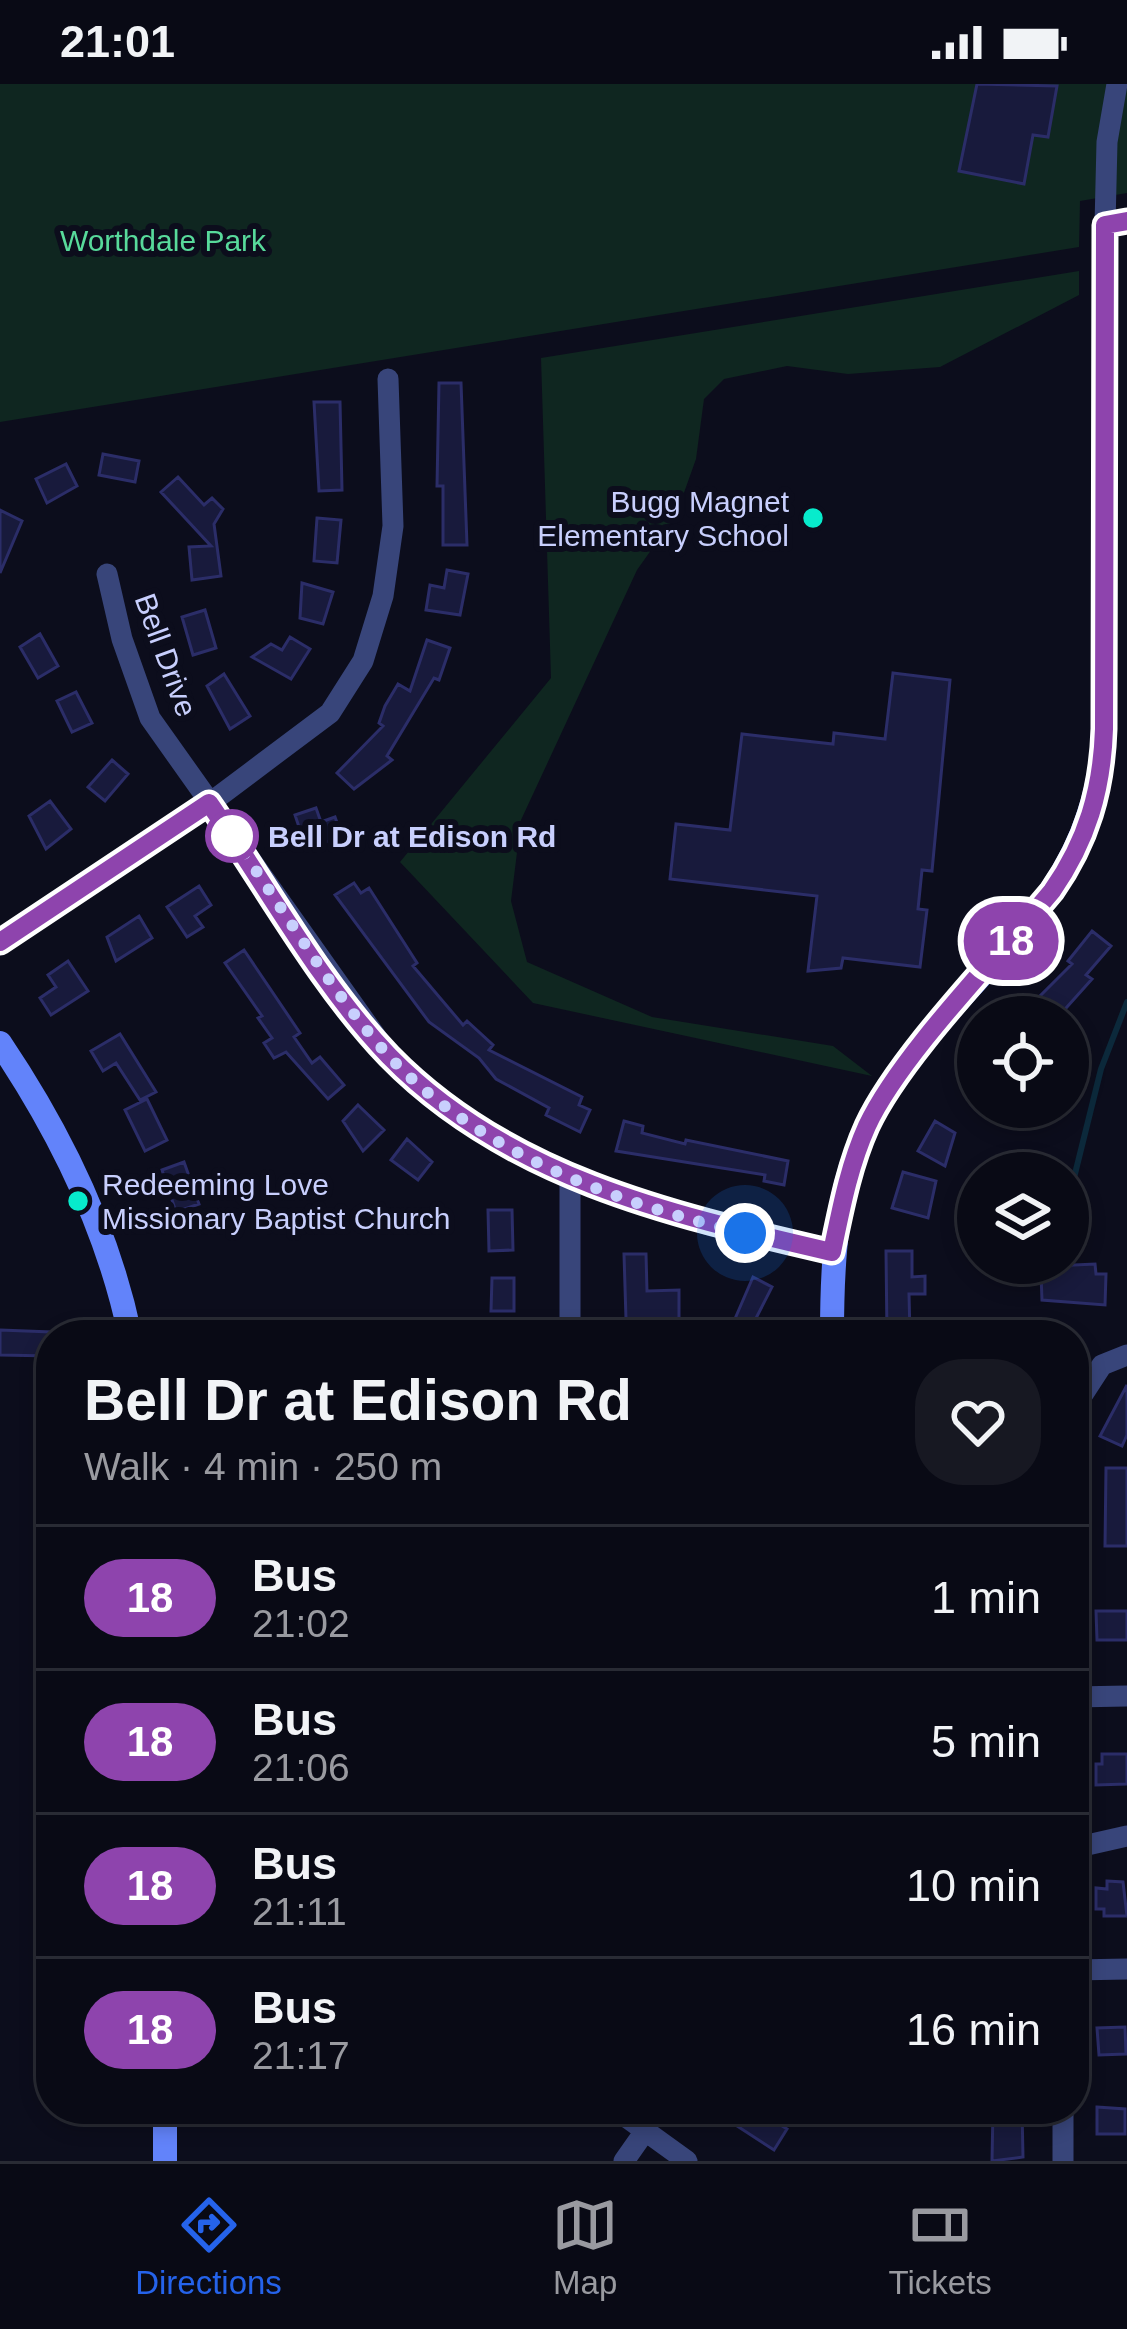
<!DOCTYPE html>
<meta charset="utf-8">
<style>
:root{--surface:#090a15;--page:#171822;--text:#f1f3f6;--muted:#999aa0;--line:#292b34;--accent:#2563eb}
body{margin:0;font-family:Arial,sans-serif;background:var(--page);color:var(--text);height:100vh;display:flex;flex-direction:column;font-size:45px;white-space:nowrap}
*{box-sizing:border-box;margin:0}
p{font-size:39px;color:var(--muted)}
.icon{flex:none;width:66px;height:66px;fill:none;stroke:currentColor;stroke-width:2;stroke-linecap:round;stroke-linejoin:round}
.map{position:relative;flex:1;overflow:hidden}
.drawer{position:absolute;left:36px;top:1236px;width:1053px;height:804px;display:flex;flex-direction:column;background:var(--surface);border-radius:48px;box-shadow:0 6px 18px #0003,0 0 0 3px var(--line)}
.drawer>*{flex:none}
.badge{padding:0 24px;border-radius:39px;font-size:42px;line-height:78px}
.fabs{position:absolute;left:957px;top:912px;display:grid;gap:24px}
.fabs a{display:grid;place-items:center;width:132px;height:132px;border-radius:50%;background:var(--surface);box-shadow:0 6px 18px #0003,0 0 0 3px var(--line);font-size:60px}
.you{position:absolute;width:60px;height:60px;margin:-30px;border:9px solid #fff;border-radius:50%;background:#1a73e8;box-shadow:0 0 0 18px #1a73e833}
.map>.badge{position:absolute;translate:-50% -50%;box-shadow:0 0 0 6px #fff}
.round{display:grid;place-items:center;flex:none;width:126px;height:126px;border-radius:48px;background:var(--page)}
.headline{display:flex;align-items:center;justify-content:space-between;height:204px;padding:0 48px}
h1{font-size:57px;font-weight:800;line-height:90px}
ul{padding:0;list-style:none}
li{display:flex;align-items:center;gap:36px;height:144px;padding:0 48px;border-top:3px solid var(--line)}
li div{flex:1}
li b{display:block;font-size:45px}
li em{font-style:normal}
li .badge{min-width:132px;font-weight:700;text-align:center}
.status{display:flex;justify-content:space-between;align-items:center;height:84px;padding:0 60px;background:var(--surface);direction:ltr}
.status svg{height:33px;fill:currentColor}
.menu{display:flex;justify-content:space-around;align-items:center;height:168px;border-top:3px solid var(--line);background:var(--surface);font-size:33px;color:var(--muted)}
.menu a{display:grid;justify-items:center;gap:6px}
.menu .selected{color:var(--accent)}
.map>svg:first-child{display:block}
.green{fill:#0f2620}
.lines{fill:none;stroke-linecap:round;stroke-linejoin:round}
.stream{stroke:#0c293b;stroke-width:6}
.building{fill:#181a3c;stroke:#2b2d68;stroke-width:3}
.street{stroke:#38457a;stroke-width:21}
.secondary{stroke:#6283fa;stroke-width:24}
.line-casing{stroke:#fff;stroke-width:27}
.line{stroke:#8e44ad;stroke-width:18}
.walk{stroke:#c8cffd;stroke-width:12;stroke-dasharray:0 21.6}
.poi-dot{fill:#07ebcc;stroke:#0c0d1c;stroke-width:4.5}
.stop-dot{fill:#fff;stroke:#8e44ad;stroke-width:6}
.labels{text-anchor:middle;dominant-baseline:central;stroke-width:12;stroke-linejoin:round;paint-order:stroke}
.park-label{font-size:30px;fill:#58da9b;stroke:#0c0d1c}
.poi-label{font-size:30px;fill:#c8cffd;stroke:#0c0d1c;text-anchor:end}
.street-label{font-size:30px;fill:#c8cffd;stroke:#0c0d1c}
.stop-label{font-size:30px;font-weight:bold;fill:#c8cffd;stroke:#0c0d1c;text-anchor:start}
</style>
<div class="status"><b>21:01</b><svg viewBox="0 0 49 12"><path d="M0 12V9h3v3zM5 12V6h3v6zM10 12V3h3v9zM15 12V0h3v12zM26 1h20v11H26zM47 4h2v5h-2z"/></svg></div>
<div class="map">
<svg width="1127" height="2077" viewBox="0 0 1127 2077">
<rect width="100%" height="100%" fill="#0c0d1c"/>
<path class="green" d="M0,0h1127v109l-47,8 -1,46 -1079,175z
M1079,187v24l-139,72 -92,7 -61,-8 -63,13 -20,20 -8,60 -20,56 -39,55 -116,250 -10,81 16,61 125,55 181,29 39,30 -339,-73 -133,-141 151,-184 -10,-320z"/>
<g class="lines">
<path class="stream" d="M1068,1118l33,-133 26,-67"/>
</g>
<path class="building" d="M977,0l80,2 -9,51 -15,-2 -9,49 -65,-13z
M439,299h22l6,162h-24v-59h-6z
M314,318h26l2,88 -23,1z
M103,370l36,7 -4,21 -36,-7z
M66,380l11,22 -30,17 -11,-24z
M178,393l26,28 8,-7 11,11 -9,15 7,52 -29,4 -3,-33 22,-1 -50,-54z
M0,426l22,11 -22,52z
M317,434l24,2 -4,43 -23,-2z
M447,486l21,4 -8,41 -34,-5 4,-25 14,3z
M302,499l31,9 -10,32 -23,-6z
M205,526l11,38 -23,7 -11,-38z
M40,550l18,32 -20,12 -18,-31z
M290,553l20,12 -19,30 -39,-22 19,-13 11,6z
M427,556l23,8 -11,32 -5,-2 -47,78 5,4 -38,29 -17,-16 46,-47 -4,-3 6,-17 13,-22 12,7z
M893,589l57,7 -18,191 -10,-1 -4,39 9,1 -7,57 -77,-9 -2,10 -33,3 9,-75 -147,-17 6,-55 54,6 12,-96 91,10 1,-11 51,6z
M224,590l26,42 -20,13 -23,-43z
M76,608l16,31 -20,9 -15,-31z
M112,676l16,14 -23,27 -17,-14z
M50,717l21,28 -25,20 -17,-33z
M316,724l5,14 14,-5 7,20 -36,11 -11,-33z
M354,799l7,10 8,-5 48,75 -4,3 50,59 4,-4 26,24 -4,5 93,47 -3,8 11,5 -10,22 -34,-17 3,-7 -53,-29 -17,-21 -50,-36 -94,-127z
M199,802l12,19 -16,11 8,11 -16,10 -20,-30z
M139,832l13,22 -36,23 -9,-24z
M1092,847l19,15 -25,29 6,4 -34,38h-18l-11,-10 43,-43 -4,-3z
M244,866l56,83 -6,4 18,26 8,-6 24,28 -16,14 -42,-47 -12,6 -10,-15 8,-5 -14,-20 4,-2 -37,-53z
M68,877l20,30 -37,24 -11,-17 16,-11 -8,-12z
M120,950l36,58 -16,8 -24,-37 -13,8 -12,-20z
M147,1015l20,41 -22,11 -20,-41z
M358,1021l26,25 -21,21 -20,-30z
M624,1037l19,5 -1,7 43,11 1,-4 102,21 -4,24 -20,-4 1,-6 -149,-24z
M935,1037l20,12 -10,33 -27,-15z
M407,1055l25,23 -14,18 -27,-20z
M184,1078l15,42 -23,8 -14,-42z
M903,1088l33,9 -8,37 -36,-10z
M488,1126h24l1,40 -24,1z
M886,1167h26v26l13,-1v18h-16l1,41h-23z
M624,1170h22l1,37 32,-1v41l-60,4v-16h7z
M1095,1180l1,10h10l-1,31 -63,-5 -1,-25h13l-1,-9z
M753,1193l19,10 -22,43 -16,-9z
M492,1194h22v33h-23z
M0,1246l51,2v24l-51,-1z
M1127,1301v50l-5,11 -22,-10z
M1106,1384h21v78h-22z
M1096,1527h31v29h-30z
M1102,1670h25v30l-31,1v-21h6z
M1107,1797l16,1 4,34h-23v-7h-8v-21l11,1z
M1125,1943l1,27 -27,1 -2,-27z
M1097,2023l28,2v25h-28z
M711,2025h66l-6,10 16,10 -13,21z
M993,2025h29l1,48 -31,4z"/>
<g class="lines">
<path class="street" d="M1105,141l2,-83 10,-58
M107,490l15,65 28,79 239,337 73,63 108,60 142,48 121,26
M0,858l210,-139 120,-90 33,-52 20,-65 10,-70 -5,-147
M570,1094v157
M1074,1324l28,-43 25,-10
M1074,1613l53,-1
M1074,1764l53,-12
M1074,1886l53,-1
M615,2025l72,52
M624,2077l19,-27
M1063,2077v-52"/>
<path class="secondary" d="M0,959c60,89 108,187 130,292
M832,1251c0,-73 3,-148 38,-214 77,-149 226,-203 234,-392l1,-504 22,-4
M165,2025v52"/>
</g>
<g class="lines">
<defs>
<path id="line" d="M0,858l209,-139c58,83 110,180 180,253 119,122 284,159 443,196 9,-43 17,-86 35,-126 33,-71 132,-171 185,-235 35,-50 50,-101 52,-162l1,-504 22,-4"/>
</defs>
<use href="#line" class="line-casing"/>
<use href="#line" class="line"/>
<path class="walk" d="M232,752c52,72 96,152 155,218 91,99 231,150 358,179"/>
</g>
<g class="poi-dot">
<circle cx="813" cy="434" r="12"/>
<circle cx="78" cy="1117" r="12"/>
</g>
<circle class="stop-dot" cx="232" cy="752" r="24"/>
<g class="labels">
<g class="park-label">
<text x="163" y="156">Worthdale Park</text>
</g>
<g class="poi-label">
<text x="789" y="417">Bugg Magnet<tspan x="789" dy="34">Elementary School</tspan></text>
<text x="102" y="1100" text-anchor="start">Redeeming Love<tspan x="102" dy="34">Missionary Baptist Church</tspan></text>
</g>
<g class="street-label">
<text transform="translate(166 571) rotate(70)">Bell Drive</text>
</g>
<g class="stop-label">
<text x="268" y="752">Bell Dr at Edison Rd</text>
</g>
</g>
</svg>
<div class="fabs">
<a><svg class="icon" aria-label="locate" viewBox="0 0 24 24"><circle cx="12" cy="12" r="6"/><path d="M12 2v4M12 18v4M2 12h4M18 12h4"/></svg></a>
<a><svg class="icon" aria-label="layers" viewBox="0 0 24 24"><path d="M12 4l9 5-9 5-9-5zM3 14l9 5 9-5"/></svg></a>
</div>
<div class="you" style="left:745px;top:1149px"></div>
<b class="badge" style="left:1011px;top:857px;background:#8e44ad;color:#fff">18</b>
<section class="drawer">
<div class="headline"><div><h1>Bell Dr at Edison Rd</h1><p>Walk · 4 min · 250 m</p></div><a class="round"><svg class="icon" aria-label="heart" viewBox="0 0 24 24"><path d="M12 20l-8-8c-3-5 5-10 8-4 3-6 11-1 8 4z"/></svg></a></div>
<ul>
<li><span class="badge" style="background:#8e44ad;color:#fff">18</span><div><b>Bus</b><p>21:02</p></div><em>1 min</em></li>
<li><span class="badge" style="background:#8e44ad;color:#fff">18</span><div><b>Bus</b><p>21:06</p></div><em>5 min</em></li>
<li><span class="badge" style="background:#8e44ad;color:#fff">18</span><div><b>Bus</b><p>21:11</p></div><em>10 min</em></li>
<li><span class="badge" style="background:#8e44ad;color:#fff">18</span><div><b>Bus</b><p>21:17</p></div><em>16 min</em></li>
</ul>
</section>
</div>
<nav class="menu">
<a class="selected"><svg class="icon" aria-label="directions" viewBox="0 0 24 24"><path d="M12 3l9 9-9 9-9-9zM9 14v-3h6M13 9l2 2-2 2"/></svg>Directions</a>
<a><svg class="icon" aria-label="map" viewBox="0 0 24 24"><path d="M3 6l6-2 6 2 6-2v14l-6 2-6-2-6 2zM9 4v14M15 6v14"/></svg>Map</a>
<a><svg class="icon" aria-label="tickets" viewBox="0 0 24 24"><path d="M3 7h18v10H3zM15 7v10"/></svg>Tickets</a>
</nav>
